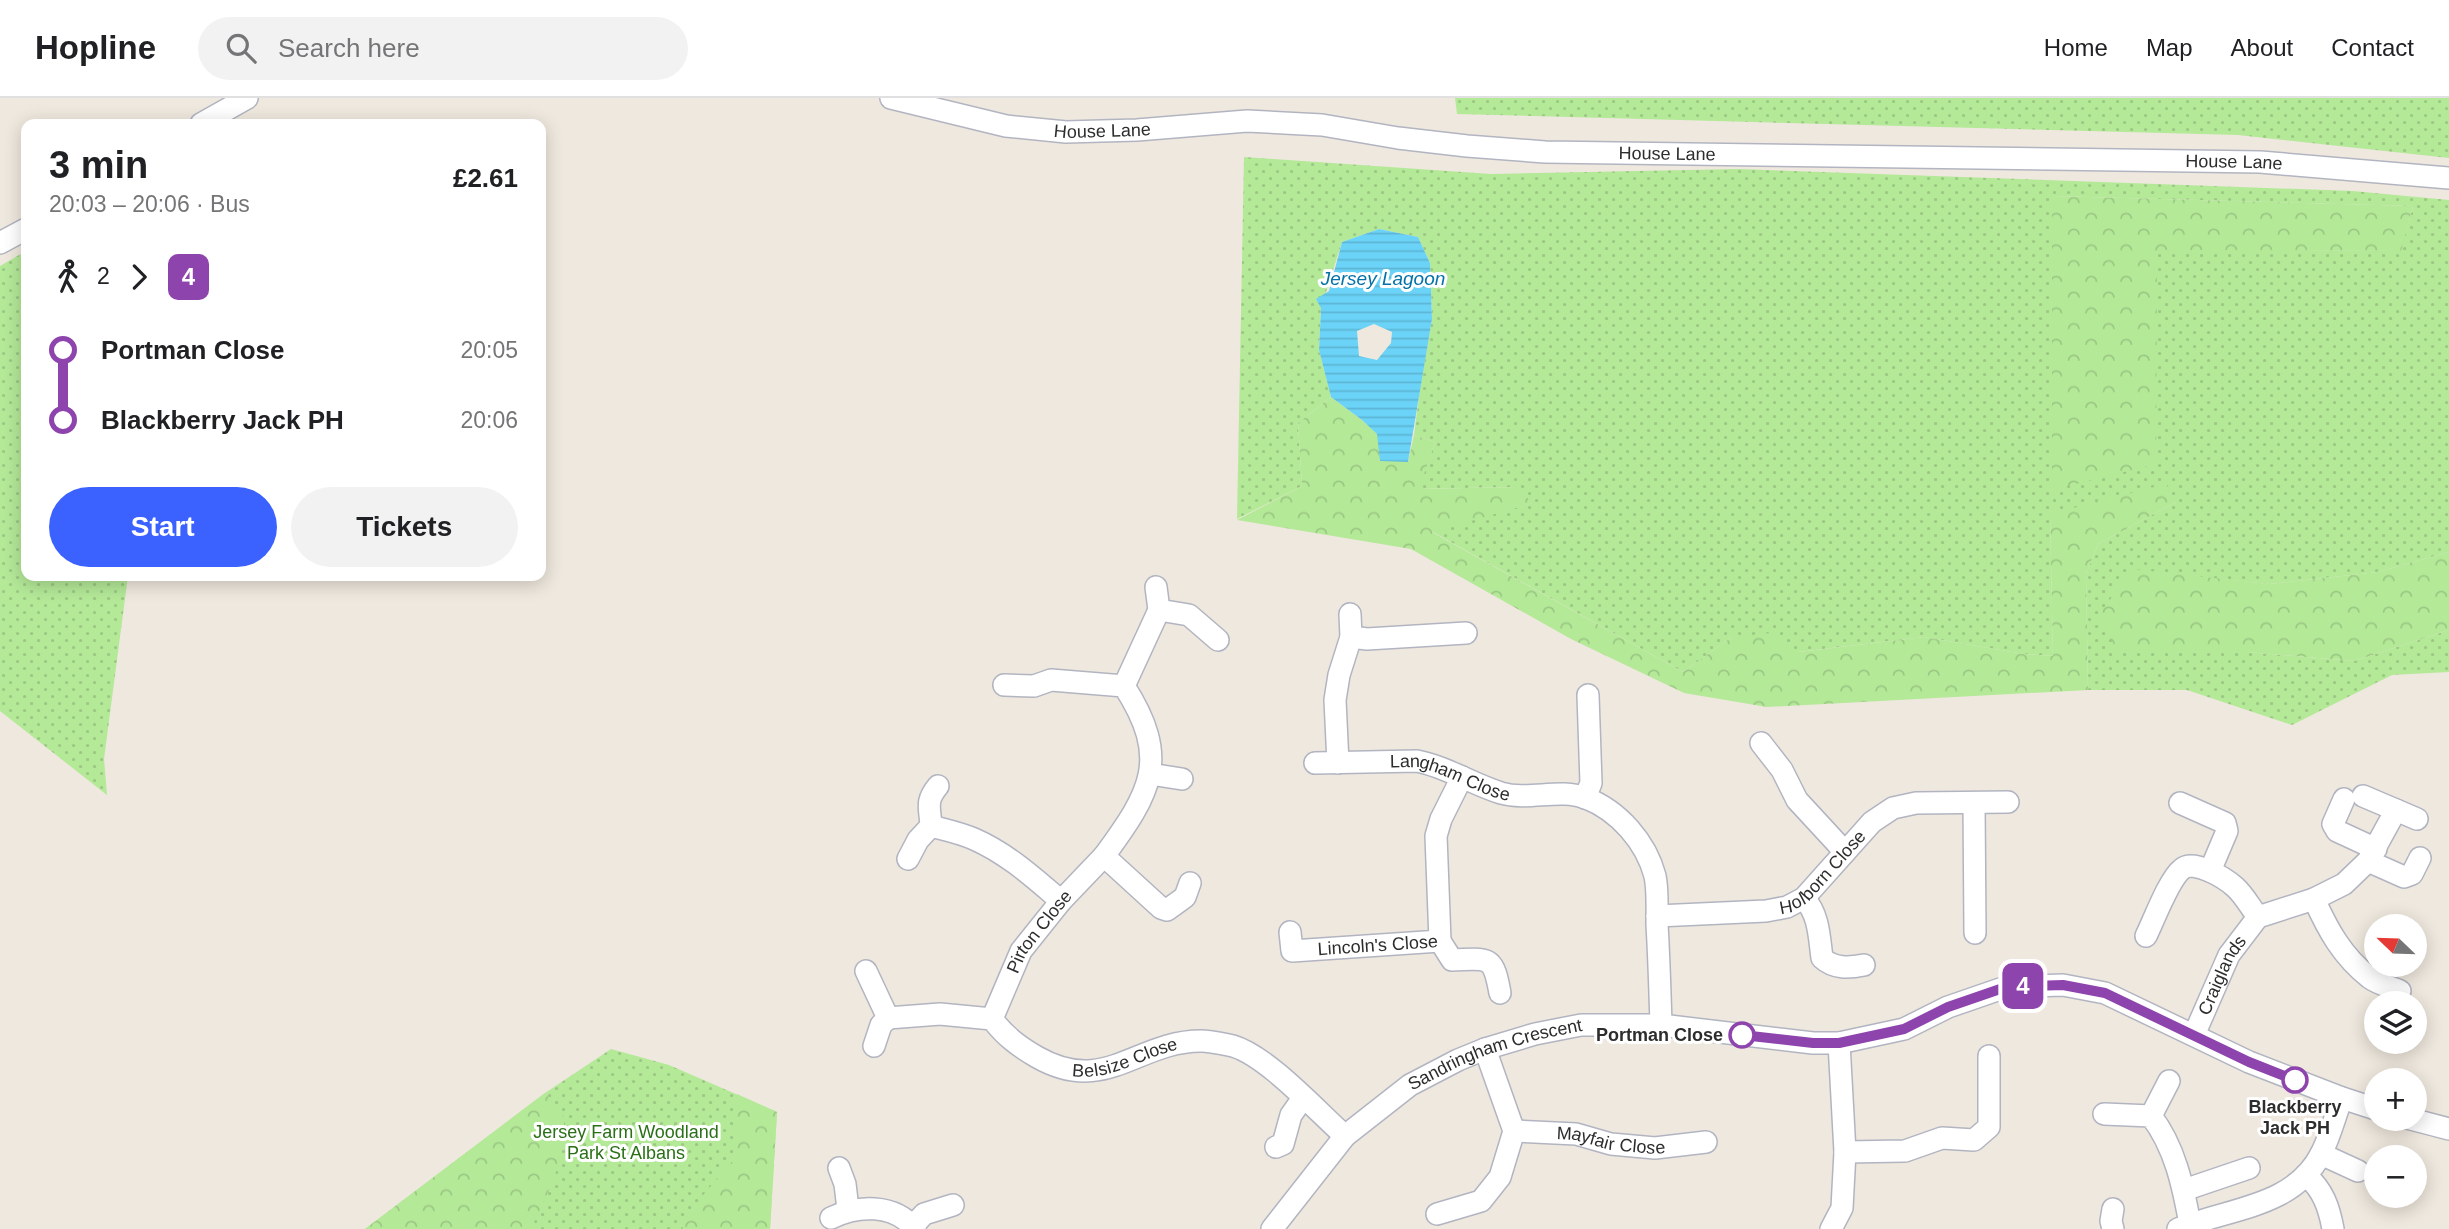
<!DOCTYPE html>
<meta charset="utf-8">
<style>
:root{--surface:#fff;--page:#f2f2f2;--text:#202124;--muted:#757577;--line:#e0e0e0;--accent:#3b62ff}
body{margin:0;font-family:Arial,sans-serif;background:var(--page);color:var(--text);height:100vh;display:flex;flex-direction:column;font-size:26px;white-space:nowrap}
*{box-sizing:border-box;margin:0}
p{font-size:23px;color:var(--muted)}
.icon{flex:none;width:38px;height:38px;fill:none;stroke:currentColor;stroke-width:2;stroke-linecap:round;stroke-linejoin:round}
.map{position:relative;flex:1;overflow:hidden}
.side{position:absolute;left:21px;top:21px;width:525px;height:462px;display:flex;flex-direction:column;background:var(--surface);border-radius:14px;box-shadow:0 4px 18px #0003}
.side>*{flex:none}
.badge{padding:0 14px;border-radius:10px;font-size:24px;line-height:46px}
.needle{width:46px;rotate:293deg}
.controls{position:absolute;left:2364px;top:816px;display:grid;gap:14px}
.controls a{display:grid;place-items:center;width:63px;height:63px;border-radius:50%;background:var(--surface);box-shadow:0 4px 18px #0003;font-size:35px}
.map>.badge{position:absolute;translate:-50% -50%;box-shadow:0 0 0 4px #fff}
.legs{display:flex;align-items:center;gap:10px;height:77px;padding:0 28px;font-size:23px}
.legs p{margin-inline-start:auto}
.summary{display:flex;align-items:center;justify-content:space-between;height:119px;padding:0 28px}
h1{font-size:38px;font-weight:600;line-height:52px}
.primary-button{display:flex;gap:14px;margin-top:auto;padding:14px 28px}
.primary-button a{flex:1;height:80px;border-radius:42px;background:var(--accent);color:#fff;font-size:28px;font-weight:600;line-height:80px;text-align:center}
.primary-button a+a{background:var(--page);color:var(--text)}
ul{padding:0 28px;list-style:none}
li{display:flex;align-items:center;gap:24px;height:70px;font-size:26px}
li i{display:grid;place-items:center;width:10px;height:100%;margin:0 9px;background:currentColor}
li i::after{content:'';width:18px;height:18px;margin:-9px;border:5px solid;border-radius:50%;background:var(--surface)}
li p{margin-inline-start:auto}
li:first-child i{background:linear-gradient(#0000 50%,currentColor 0)}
li:last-child i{background:linear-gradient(currentColor 50%,#0000 0)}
header{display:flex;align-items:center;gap:42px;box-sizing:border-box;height:98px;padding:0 35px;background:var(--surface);border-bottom:2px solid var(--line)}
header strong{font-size:33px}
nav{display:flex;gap:38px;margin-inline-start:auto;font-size:24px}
.search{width:490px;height:63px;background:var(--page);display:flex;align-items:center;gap:18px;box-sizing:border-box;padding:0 24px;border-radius:38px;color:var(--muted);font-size:26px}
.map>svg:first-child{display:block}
.grass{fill:url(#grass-dots);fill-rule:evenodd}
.forest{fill:url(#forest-crowns)}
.water{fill:url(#water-rules);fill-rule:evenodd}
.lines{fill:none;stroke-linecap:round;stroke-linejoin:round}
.minor-casing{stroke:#b2b5c1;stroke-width:24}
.minor{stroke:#fff;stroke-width:21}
.line-1-casing{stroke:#fff;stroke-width:16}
.line-1{stroke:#8e44ad;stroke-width:10}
.stop-1-dot{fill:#fff;stroke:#8e44ad;stroke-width:3.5}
.labels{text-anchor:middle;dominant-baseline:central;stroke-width:6;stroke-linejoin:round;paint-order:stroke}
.street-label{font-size:18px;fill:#2d2d2d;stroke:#fff}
.stop-label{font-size:18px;font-weight:bold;fill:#2d2d2d;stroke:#fff;text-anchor:end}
.park-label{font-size:18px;fill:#297016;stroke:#fff}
.water-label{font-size:19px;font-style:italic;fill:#0472a9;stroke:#fff}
</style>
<header>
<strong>Hopline</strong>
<div class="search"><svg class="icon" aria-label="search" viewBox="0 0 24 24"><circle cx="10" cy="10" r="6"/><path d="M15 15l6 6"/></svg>Search here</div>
<nav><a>Home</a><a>Map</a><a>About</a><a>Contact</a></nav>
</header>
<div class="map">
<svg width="2449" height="1131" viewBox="0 0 2449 1131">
<defs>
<pattern id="grass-dots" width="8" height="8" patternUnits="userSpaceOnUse" patternTransform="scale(1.75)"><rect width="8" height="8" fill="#b4e998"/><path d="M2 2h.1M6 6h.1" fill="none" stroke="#9bc883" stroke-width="1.8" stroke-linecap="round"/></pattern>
<pattern id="forest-crowns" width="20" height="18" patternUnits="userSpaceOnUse" patternTransform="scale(1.75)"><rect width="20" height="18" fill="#b4e998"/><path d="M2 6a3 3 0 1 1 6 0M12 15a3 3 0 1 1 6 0" fill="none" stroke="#9bc883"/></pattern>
<pattern id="water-rules" width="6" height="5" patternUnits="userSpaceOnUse" patternTransform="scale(1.75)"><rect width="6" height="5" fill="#6bd3f7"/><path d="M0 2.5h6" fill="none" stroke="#5db5d4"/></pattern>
</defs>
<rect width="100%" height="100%" fill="#efe8de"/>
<path class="grass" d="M1455,0h994v60l-211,-23 -781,-21z
M1244,59l247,17 247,-5 615,22 96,9v352l-71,20 -109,12 -137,-14 115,82 107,9 95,-31v42l-57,3 -100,50 -105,-35h-99l-2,-116 12,-30 78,-42 -126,12 3,142 -29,-2 -100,-17 -126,15 -66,-15 -49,35 -252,-141 101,-28 -18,-16 -96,2 17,-47 -21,-7 7,-55 11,-61 -2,-56 -12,-26 -39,-8 -37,13 -21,66 -2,42 12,47 -33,26 4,63 -65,33zM2052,98l361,10v1l-13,44 -243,-2z
M26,153v325h102l-24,183 3,36 -107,-84v-445z
M611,951l58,16 108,47 -7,117h-405l180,-136z"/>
<path class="forest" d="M2052,98l361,10 -12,45 -244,-1 -1,214 -104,26z
M1331,299l31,23 46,42 6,-27 21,7 -16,47 96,-2 18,16 -101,29 251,140 49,-35 39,-4 28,19 125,-15 100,17 29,2 -3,-142 116,-30 10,18 -78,42 -12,30 2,116 -321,17 -83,-14 -113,-54 -160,-90 -174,-29 65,-34 -4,-63z
M2449,454v78l-95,31 -107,-9 -131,-3 -17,-34 33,-46 137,15 109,-12z
M545,995l20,25 -10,59 -24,52h-166z
M737,996l40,18 -7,117h-88l22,-35 32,-37z"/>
<path class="water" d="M1379,131l39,8 12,26 2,56 -24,143 -28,-1 -3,-27 -15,-14 -31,-23 -12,-47 2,-42 -5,-9 13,-8 13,-49zM1374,226l18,8 -1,11 -14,17 -18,-4 -2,-25z"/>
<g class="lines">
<defs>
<g id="minor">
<path id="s1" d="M891,0l115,28 60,6 71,-2 110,-9 75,4 76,13 69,8 78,6 715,10 189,16"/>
<path d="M201,26l46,-26"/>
<path d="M0,145l26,-14"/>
<path d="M1156,489l3,23 30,5 29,25"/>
<path d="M1351,539l16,2 99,-6"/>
<path d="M1004,587l30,1 17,-6 73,6c47,73 27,106 -20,170"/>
<path d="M1124,588l35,-76"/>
<path d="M1761,645l21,27 15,30 48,52"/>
<path id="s2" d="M1315,665l102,-2c30,6 55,23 84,32 28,8 58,-5 85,5 33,13 60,44 69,78 3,14 2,33 2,48 2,34 3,68 4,101"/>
<path d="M1338,665l-3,-63 4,-25 12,-38 -1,-23"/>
<path d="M1150,676l32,5"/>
<path d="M2363,698l54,23"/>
<path d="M1585,700l6,-15 -3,-88"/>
<path d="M2344,701l-11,25 4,7 39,18"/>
<path d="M1974,705l1,130"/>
<path d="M2180,705l45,20 2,8 -17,40"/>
<path d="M931,728c15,4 30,7 43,13 34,15 60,39 87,62"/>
<path d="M908,761l10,-19 13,-14c-1,-19 -6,-24 7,-40"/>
<path d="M2368,763l36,16 8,-3 8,-16"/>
<path d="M1804,800c15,17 15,37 18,60 12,11 27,10 42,7"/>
<path d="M2314,801c14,31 28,57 56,79 8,6 21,9 30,13"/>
<path id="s3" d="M1657,818l109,-5 21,-4 17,-9 68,-76 21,-14 23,-5 92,-1"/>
<path id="s4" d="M1290,834l2,19 148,-10 -4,-105 5,-17 21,-42"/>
<path d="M2146,838c8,-16 23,-57 36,-67 12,-10 43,9 53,18 9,8 16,21 23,30"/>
<path d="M1440,843l12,19c37,-1 41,-6 48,33"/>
<path d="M866,873l22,47 -7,7 -7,21"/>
<path id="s5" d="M888,920l52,-4 52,5c13,17 26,27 45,38 68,39 100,-16 164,-16 10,0 22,3 32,5 34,10 84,65 112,90"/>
<path id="s6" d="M992,921l29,-68 40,-50 43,-45 57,52 6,2 18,-13 5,-14"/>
<path id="s7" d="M2194,937l35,-80 29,-38 56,-18 30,-15 24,-23 28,-51"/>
<path d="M2104,1016l47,2c24,31 32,70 39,108"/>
<path d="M2151,1018l18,-35"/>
<path d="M2407,1020l42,11"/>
<path id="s8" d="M1514,1033l62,3 35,10 44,4 51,-6"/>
<path d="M1276,1049l7,-3 8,-29 12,-17"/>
<path d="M1845,1054l60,-1 37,-13 32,2 15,-13v-71"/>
<path d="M2321,1056l37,17"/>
<path d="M839,1070l6,16 3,25"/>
<path d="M2306,1077c17,15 23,32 27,54"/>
<path d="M2184,1092l65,-22"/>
<path d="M2113,1111l-2,12 2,8"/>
<path d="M1437,1116l44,-13 19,-24 14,-46 -29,-82"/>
<path d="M831,1120c26,-13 63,-15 84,11"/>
<path d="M913,1128l11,-12 29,-9"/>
<path id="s9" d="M1272,1131l73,-93 65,-51 48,-25 27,-11 50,-15 46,-9h80l152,18h26l65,-14 44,-22 58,-20 57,-2 42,8 144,69 93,36 34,11"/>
<path d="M1831,1131l11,-21 3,-56 -6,-109"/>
<path d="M2178,1131c50,-21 115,-21 143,-75 9,-17 14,-38 21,-56"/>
</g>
</defs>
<use href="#minor" class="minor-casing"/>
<use href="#minor" class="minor"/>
</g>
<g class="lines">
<defs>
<path id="line-1" d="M1742,937l71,8h26l65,-14 44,-22 58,-20 57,-2 42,8 144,69 46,18"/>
</defs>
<use href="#line-1" class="line-1-casing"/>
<use href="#line-1" class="line-1"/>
</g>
<g class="stop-1-dot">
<circle cx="1742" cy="937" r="12"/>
<circle cx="2295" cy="982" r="12"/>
</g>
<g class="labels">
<g class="street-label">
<text stroke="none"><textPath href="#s1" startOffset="215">House Lane</textPath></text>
<text stroke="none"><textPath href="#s1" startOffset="782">House Lane</textPath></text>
<text stroke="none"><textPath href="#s1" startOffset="1349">House Lane</textPath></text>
<text stroke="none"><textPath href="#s2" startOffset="138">Langham Close</textPath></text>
<text stroke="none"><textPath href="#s3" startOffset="180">Holborn Close</textPath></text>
<text stroke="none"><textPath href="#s6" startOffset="100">Pirton Close</textPath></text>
<text stroke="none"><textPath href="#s4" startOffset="105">Lincoln's Close</textPath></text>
<text stroke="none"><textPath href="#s7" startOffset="66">Craiglands</textPath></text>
<text stroke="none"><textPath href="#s5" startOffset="256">Belsize Close</textPath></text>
<text stroke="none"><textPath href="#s9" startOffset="292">Sandringham Crescent</textPath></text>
<text stroke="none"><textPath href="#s8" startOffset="98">Mayfair Close</textPath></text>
</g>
<g class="stop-label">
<text x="1723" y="937">Portman Close</text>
<text x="2295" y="1009" text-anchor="middle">Blackberry<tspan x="2295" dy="21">Jack PH</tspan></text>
</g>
<g class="park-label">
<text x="626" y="1034">Jersey Farm Woodland<tspan x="626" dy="21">Park St Albans</tspan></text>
</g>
<g class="water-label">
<text x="1383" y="180">Jersey Lagoon</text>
</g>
</g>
</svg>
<div class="controls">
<a><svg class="needle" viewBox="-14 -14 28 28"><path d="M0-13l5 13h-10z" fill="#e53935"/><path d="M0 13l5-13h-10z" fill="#757577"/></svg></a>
<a><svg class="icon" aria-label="layers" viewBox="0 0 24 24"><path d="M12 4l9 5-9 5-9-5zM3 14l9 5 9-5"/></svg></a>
<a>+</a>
<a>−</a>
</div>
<b class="badge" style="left:2023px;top:888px;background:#8e44ad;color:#fff">4</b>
<section class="side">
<div class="summary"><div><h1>3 min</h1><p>20:03 – 20:06 · Bus</p></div><b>£2.61</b></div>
<div class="legs"><svg class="icon" aria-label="walk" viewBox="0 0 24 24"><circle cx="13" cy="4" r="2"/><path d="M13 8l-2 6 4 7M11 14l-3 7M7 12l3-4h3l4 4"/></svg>2<svg class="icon" aria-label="forward" viewBox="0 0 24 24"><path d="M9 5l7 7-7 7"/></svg><b class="badge" style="background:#8e44ad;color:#fff">4</b></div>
<ul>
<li><i style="color:#8e44ad"></i><b>Portman Close</b><p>20:05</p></li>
<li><i style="color:#8e44ad"></i><b>Blackberry Jack PH</b><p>20:06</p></li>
</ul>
<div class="primary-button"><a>Start</a><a>Tickets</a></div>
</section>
</div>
